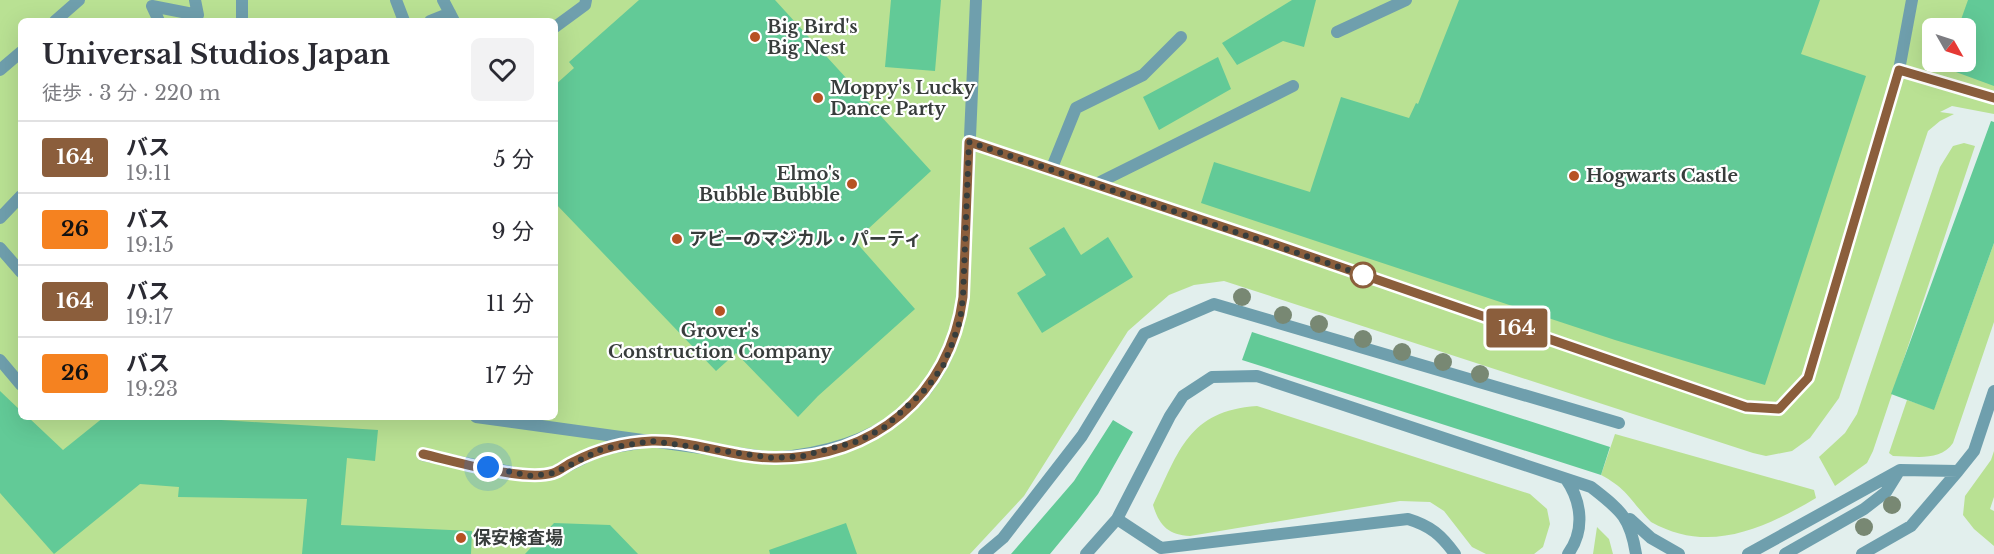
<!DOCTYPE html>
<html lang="ja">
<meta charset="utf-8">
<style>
:root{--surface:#fff;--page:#f2f2f3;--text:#2b2b33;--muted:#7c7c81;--line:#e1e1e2}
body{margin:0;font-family:"Libre Baskerville","Noto Sans JP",serif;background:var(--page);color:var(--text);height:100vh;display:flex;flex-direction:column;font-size:22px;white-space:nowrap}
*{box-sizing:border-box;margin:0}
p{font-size:20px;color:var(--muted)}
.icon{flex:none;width:33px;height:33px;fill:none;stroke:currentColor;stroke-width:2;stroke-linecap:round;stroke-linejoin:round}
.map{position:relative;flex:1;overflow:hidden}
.sheet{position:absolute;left:18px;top:18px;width:540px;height:402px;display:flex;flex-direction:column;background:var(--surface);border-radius:9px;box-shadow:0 6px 24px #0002}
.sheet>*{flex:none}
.badge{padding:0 12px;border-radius:4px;font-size:21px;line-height:39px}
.needle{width:39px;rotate:129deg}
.fabs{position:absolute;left:1922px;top:18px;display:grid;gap:12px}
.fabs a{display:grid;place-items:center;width:54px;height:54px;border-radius:9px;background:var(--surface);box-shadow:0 6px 24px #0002;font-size:30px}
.you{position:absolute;width:30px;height:30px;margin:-15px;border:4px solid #fff;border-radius:50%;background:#1a73e8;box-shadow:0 0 0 9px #1a73e833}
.map>.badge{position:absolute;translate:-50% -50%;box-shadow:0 0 0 3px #fff}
.round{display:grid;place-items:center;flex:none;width:63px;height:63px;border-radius:9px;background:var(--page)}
.headline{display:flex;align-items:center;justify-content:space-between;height:102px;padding:0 24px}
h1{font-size:28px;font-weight:800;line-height:45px}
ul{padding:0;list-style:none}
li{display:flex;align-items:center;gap:18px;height:72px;padding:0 24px;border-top:2px solid var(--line)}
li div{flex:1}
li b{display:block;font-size:22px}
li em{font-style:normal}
li .badge{min-width:66px;font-weight:700;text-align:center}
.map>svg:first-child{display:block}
.green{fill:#b9e193;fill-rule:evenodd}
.building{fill:#62ca97}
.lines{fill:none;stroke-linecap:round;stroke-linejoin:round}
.lane{stroke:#6f9fad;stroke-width:12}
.street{stroke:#6f9fad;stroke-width:12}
.tree{fill:#788873}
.line-casing{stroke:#fff;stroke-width:14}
.line{stroke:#8b5e3c;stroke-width:9}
.walk{stroke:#383d3c;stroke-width:6;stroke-dasharray:0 10.8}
.poi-dot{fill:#b75223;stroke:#fff;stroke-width:2}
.stop-dot{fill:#fff;stroke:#8b5e3c;stroke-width:3}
.labels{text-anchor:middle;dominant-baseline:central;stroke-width:4.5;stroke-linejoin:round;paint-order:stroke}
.poi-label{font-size:18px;font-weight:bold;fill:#383d3c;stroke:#fff;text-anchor:start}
</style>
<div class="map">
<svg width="1994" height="554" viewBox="0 0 1994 554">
<rect width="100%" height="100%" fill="#e2efed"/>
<path class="green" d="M0,0h1994v114l-42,-8 -12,6 14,2 -14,7 -12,10 -89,267 -29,40 -18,13 -26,5 -13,-3 -529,-172 -30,4 -25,10 -41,36 -104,165 -54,58h-970zM21,21h534v396h-534zM1932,28h33v34h-33z
M1964,143l11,3 -102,305 -6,12 -32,23 -16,-29 26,-24 12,-19 83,-247 13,-21z
M1994,243v79l-41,121c-13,19 -38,13 -60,13l-4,-3 18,-53 27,9z
M1257,406l273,88 17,15 3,15 -7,23 -9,7h-48l-14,-7 -28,-36 -14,-9 -30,-1 -210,35c-22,-1 -31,-11 -37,-31 26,-54 35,-94 104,-99z
M1615,434l199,56 2,8c-54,32 -108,56 -165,24 -19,-19 -23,-33 -50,-47z
M1994,451v46l-4,12 4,2v35l-20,-17 -11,-14 2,-19 26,-36z
M1597,527l12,12 4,15h-20z"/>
<path class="building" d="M639,0h136l156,171 -76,70 60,68 -97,87 -20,21 -62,-64 -20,18 -161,-168v-118l19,-17 -5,-6z
M891,0h50l-6,71 -50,-4z
M1292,0h24l-12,47 -21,-6 -46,24 -15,-22z
M1459,0h361l-19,54 65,22 -101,309 -150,-45 -414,-137 13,-41 96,30 31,-95 68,21 7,-15 2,1z
M1968,0h26v86l-49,-18 2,-6h18v-34h-7z
M1218,57l13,32 -72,41 -16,-33z
M1991,121l3,1v121l-60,167 -43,-16z
M1064,227l17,28 27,-18 25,40 -91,56 -25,-40 29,-18 -17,-27z
M1252,332l358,115 -9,28 -359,-115z
M0,391l21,20v6h7l35,33 41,-33h71l203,13 -3,31 -28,-3 -6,67 131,6 -1,23h-169l5,-55 -129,-2 1,-10 -39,-3 -86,70 -54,-61z
M1113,420l20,12 -35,62 -20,26 -28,34h-39l63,-73z
M554,523l56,2 28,29h-113z
M846,523l11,31h-87l-1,-4z"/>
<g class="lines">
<path class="lane" d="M55,21l24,-21
M0,70l21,-18
M1899,70l95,28
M969,142l299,100 478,165 32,2 30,-31 91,-308 13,-70
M1051,170l25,-62 67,-33 38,-38
M1096,184l197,-98
M0,218l21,-22
M0,248l21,24
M0,360l21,25
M476,417l297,41c102,-8 175,-53 190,-161l13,-297
M423,455l108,21 23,-3 48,-24 37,-6
M1566,479c16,23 19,52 2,75
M1117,519l44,29 247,-29c23,7 33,16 47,35
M1630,519l21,19 28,16
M1086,554l31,-35 53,-103 13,-20 29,-19 45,-1 334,111c29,23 39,29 45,67
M1748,554l152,-84 58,1
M1785,554l79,-45 22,-17 13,-21
M1862,554l49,-28 47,-55 16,-20 20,-60"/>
<path class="street" d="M242,0v21
M396,0l8,21
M443,0l11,21
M159,21l-7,-15 46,9 -3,-15
M430,21l20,-8
M555,27l30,-22 1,-5
M1337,32l69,-32
M984,554l19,-16 79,-102 62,-102 70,-30 405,119"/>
</g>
<g class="tree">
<circle cx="1242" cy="297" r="9"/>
<circle cx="1283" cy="315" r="9"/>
<circle cx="1319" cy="324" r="9"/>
<circle cx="1363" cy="339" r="9"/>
<circle cx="1402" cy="352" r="9"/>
<circle cx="1443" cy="362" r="9"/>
<circle cx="1480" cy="374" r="9"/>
<circle cx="1892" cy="505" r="9"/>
<circle cx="1864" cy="527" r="9"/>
</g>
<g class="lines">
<defs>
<path id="line" d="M423,454c31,7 101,28 130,19 7,-2 13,-8 20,-11 23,-12 52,-20 79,-21 40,-1 81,17 122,17 99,1 176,-63 189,-161l6,-155 299,100 478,165 33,2 29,-31 91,-308 95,28"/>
</defs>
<use href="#line" class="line-casing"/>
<use href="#line" class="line"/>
<path class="walk" d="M488,467l43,9 23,-3 48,-24 50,-8 121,17 30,-2 56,-15 26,-14 42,-39 16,-22 9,-22 8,-23 3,-24 6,-155 394,133"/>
</g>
<g class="poi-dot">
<circle cx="755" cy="37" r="6"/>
<circle cx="818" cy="98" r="6"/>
<circle cx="1574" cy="176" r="6"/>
<circle cx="852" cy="184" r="6"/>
<circle cx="677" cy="239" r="6"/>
<circle cx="720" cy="311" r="6"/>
<circle cx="461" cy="538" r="6"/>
</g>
<circle class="stop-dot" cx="1363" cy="275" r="12"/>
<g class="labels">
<g class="poi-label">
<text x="767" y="27">Big Bird's<tspan x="767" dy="21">Big Nest</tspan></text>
<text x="830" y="88">Moppy's Lucky<tspan x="830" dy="21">Dance Party</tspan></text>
<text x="840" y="174" text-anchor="end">Elmo's<tspan x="840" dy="21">Bubble Bubble</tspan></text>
<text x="1586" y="176">Hogwarts Castle</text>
<text x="689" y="239">アビーのマジカル・パーティ</text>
<text x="720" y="331" text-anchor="middle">Grover's<tspan x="720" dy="21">Construction Company</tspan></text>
<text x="473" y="538">保安検査場</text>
</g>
</g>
</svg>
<div class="fabs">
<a><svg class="needle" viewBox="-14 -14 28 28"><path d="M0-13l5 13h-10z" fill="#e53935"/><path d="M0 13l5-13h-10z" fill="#7c7c81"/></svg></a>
</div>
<div class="you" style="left:488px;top:467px"></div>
<b class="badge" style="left:1517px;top:328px;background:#8b5e3c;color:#fff">164</b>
<section class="sheet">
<div class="headline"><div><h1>Universal Studios Japan</h1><p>徒歩 · 3 分 · 220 m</p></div><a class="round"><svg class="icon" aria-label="heart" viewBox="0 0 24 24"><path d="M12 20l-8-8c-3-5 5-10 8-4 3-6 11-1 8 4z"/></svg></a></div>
<ul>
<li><span class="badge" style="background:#8b5e3c;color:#fff">164</span><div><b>バス</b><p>19:11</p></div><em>5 分</em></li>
<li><span class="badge" style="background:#f58220;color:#111">26</span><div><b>バス</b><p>19:15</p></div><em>9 分</em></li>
<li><span class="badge" style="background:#8b5e3c;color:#fff">164</span><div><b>バス</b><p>19:17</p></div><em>11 分</em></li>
<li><span class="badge" style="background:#f58220;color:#111">26</span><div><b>バス</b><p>19:23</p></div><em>17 分</em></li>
</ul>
</section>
</div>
